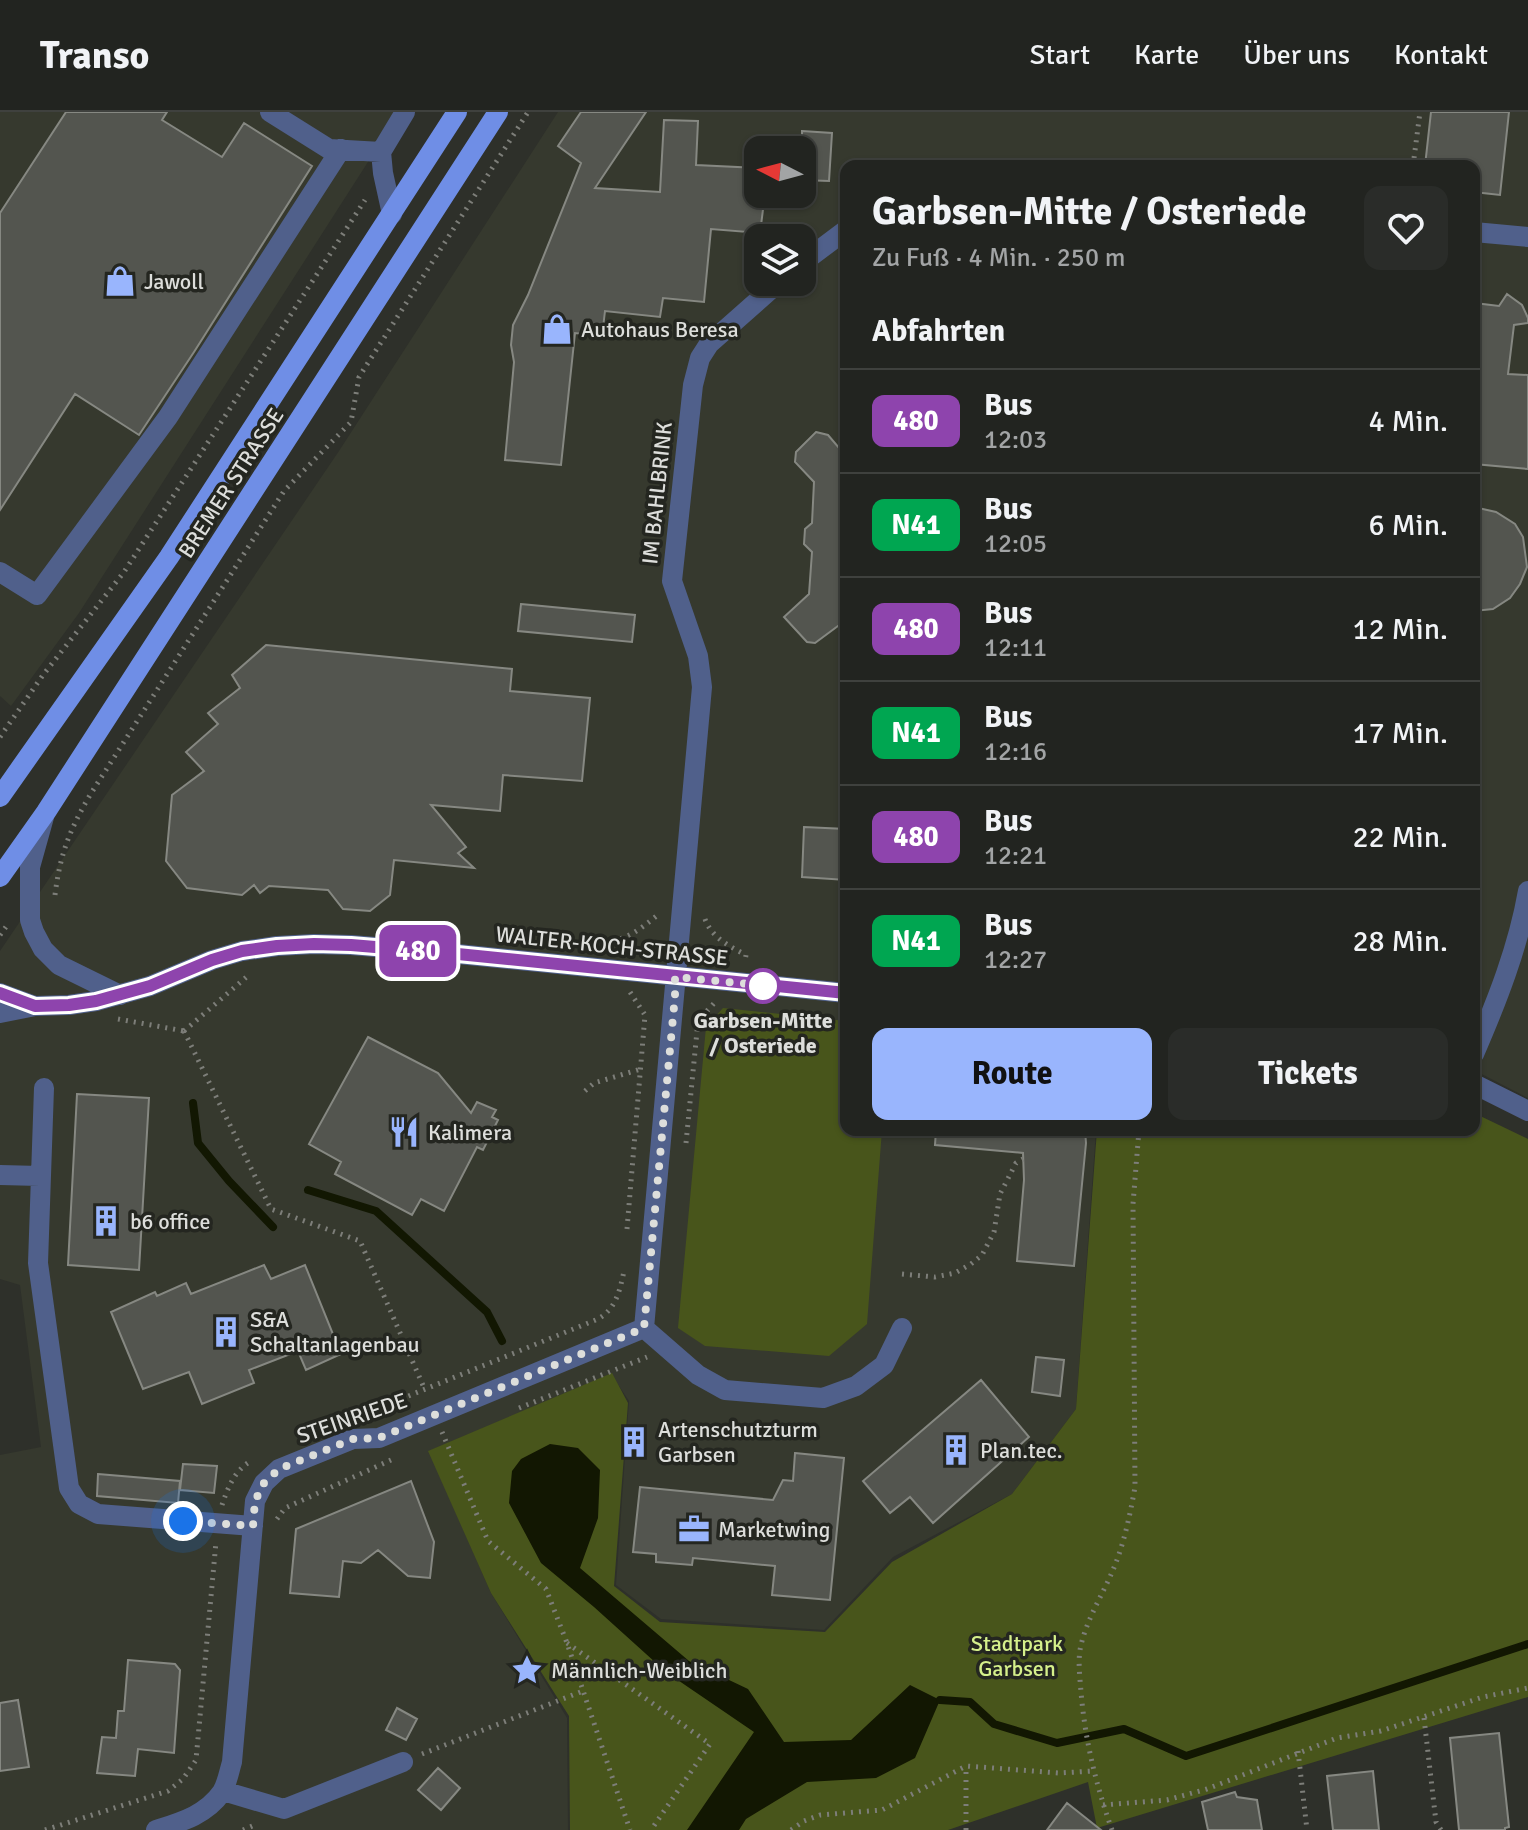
<!DOCTYPE html>
<html lang="de">
<meta charset="utf-8">
<style>
:root{--surface:#222420;--page:#2a2c29;--text:#f1f3f6;--muted:#a2a4a5;--line:#3f413e;--accent:#99b5fd}
body{margin:0;font-family:Signika,sans-serif;background:var(--page);color:var(--text);height:100vh;display:flex;flex-direction:column;font-size:30px;white-space:nowrap}
*{box-sizing:border-box;margin:0}
p{font-size:26px;color:var(--muted)}
.icon{flex:none;width:44px;height:44px;fill:none;stroke:currentColor;stroke-width:2;stroke-linecap:round;stroke-linejoin:round}
.map{position:relative;flex:1;overflow:hidden}
.panel{position:absolute;left:840px;top:48px;width:640px;height:976px;display:flex;flex-direction:column;background:var(--surface);border-radius:16px;box-shadow:0 2px 6px #0004,0 0 0 2px var(--line)}
.panel>*{flex:none}
.badge{padding:0 16px;border-radius:12px;font-size:28px;line-height:52px}
.needle{width:52px;rotate:276deg}
.controls{position:absolute;left:744px;top:24px;display:grid;gap:16px}
.controls a{display:grid;place-items:center;width:72px;height:72px;border-radius:16px;background:var(--surface);box-shadow:0 2px 6px #0004,0 0 0 2px var(--line);font-size:40px}
.you{position:absolute;width:40px;height:40px;margin:-20px;border:6px solid #fff;border-radius:50%;background:#1a73e8;box-shadow:0 0 0 12px #1a73e833}
.map>.badge{position:absolute;translate:-50% -50%;box-shadow:0 0 0 4px #fff}
h2{padding:0 32px;font-size:30px;line-height:72px}
.round{display:grid;place-items:center;flex:none;width:84px;height:84px;border-radius:16px;background:var(--page)}
.summary{display:flex;align-items:center;justify-content:space-between;height:136px;padding:0 32px}
h1{font-size:38px;font-weight:700;line-height:60px}
.action{display:flex;gap:16px;margin-top:auto;padding:16px 32px}
.action a{flex:1;height:92px;border-radius:16px;background:var(--accent);color:#111;font-size:32px;font-weight:700;line-height:92px;text-align:center}
.action a+a{background:var(--page);color:var(--text)}
ul{padding:0;list-style:none}
li{display:flex;align-items:center;gap:24px;height:104px;padding:0 32px;border-top:2px solid var(--line)}
li div{flex:1}
li b{display:block;font-size:30px}
li em{font-style:normal}
li .badge{min-width:88px;font-weight:700;text-align:center}
header{display:flex;align-items:center;gap:48px;box-sizing:border-box;height:112px;padding:0 40px;background:var(--surface);border-bottom:2px solid var(--line)}
header strong{font-size:38px}
nav{display:flex;gap:44px;margin-inline-start:auto;font-size:28px}
.map>svg:first-child{display:block}
.built{fill:#36392e;fill-rule:evenodd}
.green{fill:#48551b}
.water{fill:#121702}
.lines{fill:none;stroke-linecap:round;stroke-linejoin:round}
.stream{stroke:#121702;stroke-width:8}
.building{fill:#53554f;stroke:#868882;stroke-width:2}
.path{stroke:#7d7e79;stroke-width:5;stroke-dasharray:2 6;stroke-linecap:butt}
.minor{stroke:#50608b;stroke-width:20}
.major{stroke:#6f8ee6;stroke-width:20}
.line-casing{stroke:#fff;stroke-width:18}
.line{stroke:#8e44ad;stroke-width:12}
.walk{stroke:#dddedb;stroke-width:8;stroke-dasharray:0 14.4}
.stop-dot{fill:#fff;stroke:#8e44ad;stroke-width:4}
.labels{text-anchor:middle;dominant-baseline:central;stroke-width:7;stroke-linejoin:round;paint-order:stroke}
.poi-label{font-size:22px;fill:#dddedb;stroke:#242620;text-anchor:start}
.street-label{font-size:22px;fill:#dddedb;stroke:#242620}
.stop-label{font-size:22px;font-weight:bold;fill:#dddedb;stroke:#242620}
.park-label{font-size:22px;fill:#d5f08b;stroke:#242620}
</style>
<header>
<strong>Transo</strong>
<nav><a>Start</a><a>Karte</a><a>Über uns</a><a>Kontakt</a></nav>
</header>
<div class="map">
<svg width="1528" height="1718" viewBox="0 0 1528 1718">
<rect width="100%" height="100%" fill="#2e302a"/>
<path class="built" d="M0,0h400l-321,501 -68,93 -11,-10z
M558,0h970v986l-54,-28v-904h-628v964h250l-20,279 -64,85 -119,63 -69,73 -163,-11 -45,-34 13,-184 -18,-27 -182,77 62,142 76,125 1,112h-568v-375l41,-8 -21,-162 -20,-6v-328l339,-500zM758,38h44v44h-44zM758,126h44v44h-44z"/>
<path class="green" d="M723,896l123,13v109h36l-15,194 -38,32 -124,-10 -27,-18 28,-301z
M1474,1001l54,26v558l-431,131 -9,-46 -140,48h-378l-1,-114 -78,-123 -63,-142 184,-78 16,30 -14,183 46,36 165,10 67,-70 120,-68 64,-85 21,-279h377z"/>
<path class="water" d="M550,1332l28,4 22,22 -2,48 -18,50 109,93 59,28 36,53 67,-2 59,-55 30,15 -25,58 -39,20 -69,4 -61,37 -7,11h-52l67,-98 -88,-60 -72,-65 -53,-44 -32,-60 3,-32 9,-12z"/>
<g class="lines">
<path class="stream" d="M193,991l5,40 31,38 44,46
M308,1078l68,21 111,101 15,29
M940,1588l30,2 24,22 63,19 67,-14 62,27 342,-112"/>
</g>
<path class="building" d="M66,0h101l-5,8 60,37 22,-34 68,43 -118,186 -55,83 -64,-41 -75,116v-297z
M581,0h65l-51,76 65,4 4,-72 34,1 -2,44 62,3v26h7l-5,39 -49,-4 -7,73 -41,-4 -3,19 -55,-6 -3,25 -27,-3 -14,132 -56,-5 9,-98 -3,-17 2,-20 15,-30 53,-132 -23,-17z
M1431,0h78l-9,83 -26,-3v-26h-49z
M802,19l30,2 -3,48 -27,-1z
M1507,182l15,11 6,13v5l-14,2 -6,49 20,1v94l-54,-5v-161l25,3z
M816,320l12,3 18,21v164l-31,23 -8,-1 -23,-25 25,-23 3,-42 -8,-8 1,-15 7,-6 2,-41 -19,-20 1,-10z
M1474,395l22,5 19,12 8,13 4,30 -7,17 -10,14 -17,11 -19,2z
M521,492l114,11 -3,27 -114,-11z
M266,533l246,24 -2,22 80,7 -8,83 -79,-6 -3,36 -69,-6 35,42 -8,6 16,15 -80,-8 -4,35 -20,16 -27,-2 -15,-19 -59,-4 -9,7 -6,-8 -12,10 -55,-7 -21,-27 6,-66 32,-24 -18,-19 32,-28 -10,-11 32,-25 -8,-13z
M804,715l42,2v51l-44,-3z
M368,925l70,36 33,40 6,-11 19,8 -4,7 6,3 -15,30 -6,-3 -33,64 -23,-12 -9,16 -77,-41 6,-12 -32,-18z
M77,982l72,4 -10,172 -71,-5z
M936,1018h149l1,13 -12,123 -57,-5 7,-81 -1,-27 -88,-8z
M264,1153l7,14 34,-14 36,89 -35,16 -8,-19 -49,19 5,13 -52,21 -13,-32 -46,17 -32,-77 44,-20 2,4 29,-13 5,11z
M1036,1245l28,3 -4,36 -28,-4z
M981,1268l48,57 -96,86 -23,-26 -20,16 -27,-32z
M795,1341l49,5 -14,142 -58,-5 3,-29 -82,-8 -1,7 -36,-3v-8l-23,-2 7,-65 133,13 10,-20 10,1z
M183,1352l34,2 -3,27 -34,-3z
M98,1362l82,7 -2,22 -81,-7z
M411,1369l23,61 -4,36 -22,-2 -30,-26 -17,13 -18,-2 -4,36 -49,-4 6,-64z
M128,1548l47,4 5,6 -6,83 -36,-4 -3,27 -38,-3 5,-36 14,1 2,-27h6z
M18,1588l11,67 -29,4v-68z
M397,1596l20,11 -11,21 -20,-10z
M1499,1621l10,94 -4,1v2h-46l-9,-92z
M438,1656l22,20 -19,22 -23,-20z
M1373,1659l6,59h-46l-6,-54z
M1235,1680l2,5 20,3 5,30h-54l-6,-28z
M1067,1691l34,27h-54z"/>
<g class="lines">
<path class="path" d="M1413,54l7,-54
M0,625l43,-62 81,-103 241,-372
M55,783c5,-40 14,-64 35,-100l194,-304 67,-69 8,-45 169,-265
M705,807c7,19 24,27 41,36l-1,6
M0,823l8,-11
M597,830c27,1 42,-12 62,-28
M118,907l66,12
M184,919l87,178 89,32 65,149
M184,919l66,-57
M585,979l9,-8 47,-14
M686,1031l12,-122 18,-20
M627,1117l18,-214 -15,-23
M902,1162l33,3 20,-4 16,-9 11,-9 12,-23 6,-38 16,-31 7,-4
M519,1296l128,-51
M364,1302l234,-95c18,-10 22,-29 26,-48
M442,1320l46,109 58,48 21,54 63,187
M222,1393c6,-18 13,-35 29,-44
M277,1407l8,-11 106,-48
M567,1531l143,101 -59,86
M1424,1606l12,104 5,8
M1298,1639l9,79
M422,1642l161,-63
M1103,1693l64,-5 40,-11 130,-51 44,-7 102,-34 45,-9
M45,1718l123,-39 15,-12 13,-19 20,-218
M243,1718l14,-6
M791,1718l13,-9 16,-6 62,-5 84,-44 93,7 35,-2
M966,1718v-64
M1112,1718c-16,-45 -27,-90 -31,-138 -1,-14 -3,-28 -1,-42 5,-28 22,-54 33,-80 11,-26 17,-55 22,-83l-2,-283 6,-74"/>
<path class="minor" d="M270,0l59,37 52,3
M392,102l-9,-41 -2,-21 24,-40
M1474,120l54,5
M802,151l44,-33
M0,460l37,23 131,-178 173,-268
M44,705l-14,50v53l4,12 9,17 16,16 61,30
M0,881l35,13 34,-1 27,-4 54,-15 62,-26 30,-9 35,-5 37,-2 37,1 97,8 398,40
M0,901l35,-7
M1474,942c23,-53 44,-106 54,-163
M1474,972l54,27
M44,976l-6,175 31,225 10,16 19,10 155,12
M0,1063l40,1
M644,1216l54,47 27,15 98,8 33,-12 28,-21 18,-37
M223,1679l61,18 119,-47
M156,1718c25,-8 50,-15 66,-38 5,-8 7,-20 10,-30l23,-261 9,-18 15,-14 74,-30 26,-1 265,-110 58,-641 -4,-31 -26,-75 21,-196 7,-27 9,-14 70,-62"/>
<path class="major" d="M0,685l169,-240 288,-445
M0,765l46,-65 452,-700"/>
</g>
<g class="lines">
<defs>
<path id="line" d="M0,881l35,13 34,-1 27,-4 54,-15 62,-26 30,-9 35,-5 37,-2 37,1 97,8 398,40"/>
</defs>
<use href="#line" class="line-casing"/>
<use href="#line" class="line"/>
<path class="walk" d="M183,1409l70,5 2,-25 9,-18 15,-14 74,-30 26,-1 265,-110 31,-332v-19l94,9h-6"/>
</g>
<defs>
<symbol id="shop-bare" viewBox="-9 -9 18 18"><path d="M-5-2.5h2.3a2.7 3.5 0 0 1 5.4 0H5L5.5 6h-11ZM-1.5-2.5h3a1.5 2.3 0 0 0-3 0Z" fill="#99b5fd" stroke="#242620" stroke-width="2.5" paint-order="stroke"/></symbol>
<symbol id="restaurant-bare" viewBox="-9 -9 18 18"><path d="M-5-6h1v4h1v-4h1v4h1v-4h1v5L-1.5 .5V6h-2V.5L-5-1ZM5-6V6H3V1.5H1.5Q1.5-4 5-6Z" fill="#99b5fd" stroke="#242620" stroke-width="2.5" paint-order="stroke"/></symbol>
<symbol id="building-bare" viewBox="-9 -9 18 18"><path d="M-4-6H4V6H1V3H-1V6H-4ZM-2.5-4.3h1.7v1.8h-1.7ZM.8-4.3h1.7v1.8H.8ZM-2.5-1h1.7V.8h-1.7ZM.8-1h1.7V.8H.8Z" fill="#99b5fd" stroke="#242620" stroke-width="2.5" paint-order="stroke"/></symbol>
<symbol id="office-bare" viewBox="-9 -9 18 18"><path d="M-6-3h4V-5.5h4V-3h4V5H-6ZM-1-4.5V-3h2v-1.5ZM-6 0V1H6V0Z" fill="#99b5fd" stroke="#242620" stroke-width="2.5" paint-order="stroke"/></symbol>
<symbol id="sight-bare" viewBox="-9 -9 18 18"><path d="M0-6L1.8-2.2L6-1.7L2.9 1.2L3.7 5.4L0 3.3L-3.7 5.4L-2.9 1.2L-6-1.7L-1.8-2.2Z" fill="#99b5fd" stroke="#242620" stroke-width="2.5" paint-order="stroke"/></symbol>
</defs>
<g fill-rule="evenodd">
<use href="#shop-bare" x="98" y="147" width="44" height="44"/>
<use href="#shop-bare" x="535" y="195" width="44" height="44"/>
<use href="#restaurant-bare" x="382" y="998" width="44" height="44"/>
<use href="#building-bare" x="84" y="1087" width="44" height="44"/>
<use href="#building-bare" x="204" y="1198" width="44" height="44"/>
<use href="#building-bare" x="612" y="1308" width="44" height="44"/>
<use href="#building-bare" x="934" y="1316" width="44" height="44"/>
<use href="#office-bare" x="672" y="1395" width="44" height="44"/>
<use href="#sight-bare" x="505" y="1536" width="44" height="44"/>
</g>
<circle class="stop-dot" cx="763" cy="874" r="16"/>
<g class="labels">
<g class="poi-label">
<text x="144" y="169">Jawoll</text>
<text x="581" y="217">Autohaus Beresa</text>
<text x="428" y="1020">Kalimera</text>
<text x="130" y="1109">b6 office</text>
<text x="250" y="1207">S&amp;A<tspan x="250" dy="25">Schaltanlagenbau</tspan></text>
<text x="658" y="1317">Artenschutzturm<tspan x="658" dy="25">Garbsen</tspan></text>
<text x="980" y="1338">Plan.tec.</text>
<text x="718" y="1417">Marketwing</text>
<text x="551" y="1558">Männlich-Weiblich</text>
</g>
<g class="street-label">
<text transform="translate(231 371) rotate(-57)">BREMER STRASSE</text>
<text transform="translate(657 381) rotate(-84)">IM BAHLBRINK</text>
<text transform="translate(612 834) rotate(6)">WALTER-KOCH-STRASSE</text>
<text transform="translate(352 1306) rotate(-19)">STEINRIEDE</text>
</g>
<g class="stop-label">
<text x="763" y="908">Garbsen-Mitte<tspan x="763" dy="25">/ Osteriede</tspan></text>
</g>
<g class="park-label">
<text x="1017" y="1531">Stadtpark<tspan x="1017" dy="25">Garbsen</tspan></text>
</g>
</g>
</svg>
<div class="controls">
<a><svg class="needle" viewBox="-14 -14 28 28"><path d="M0-13l5 13h-10z" fill="#e53935"/><path d="M0 13l5-13h-10z" fill="#a2a4a5"/></svg></a>
<a><svg class="icon" aria-label="layers" viewBox="0 0 24 24"><path d="M12 4l9 5-9 5-9-5zM3 14l9 5 9-5"/></svg></a>
</div>
<div class="you" style="left:183px;top:1409px"></div>
<b class="badge" style="left:418px;top:839px;background:#8e44ad;color:#fff">480</b>
<section class="panel">
<div class="summary"><div><h1>Garbsen-Mitte / Osteriede</h1><p>Zu Fuß · 4 Min. · 250 m</p></div><a class="round"><svg class="icon" aria-label="heart" viewBox="0 0 24 24"><path d="M12 20l-8-8c-3-5 5-10 8-4 3-6 11-1 8 4z"/></svg></a></div>
<h2>Abfahrten</h2>
<ul>
<li><span class="badge" style="background:#8e44ad;color:#fff">480</span><div><b>Bus</b><p>12:03</p></div><em>4 Min.</em></li>
<li><span class="badge" style="background:#00a651;color:#fff">N41</span><div><b>Bus</b><p>12:05</p></div><em>6 Min.</em></li>
<li><span class="badge" style="background:#8e44ad;color:#fff">480</span><div><b>Bus</b><p>12:11</p></div><em>12 Min.</em></li>
<li><span class="badge" style="background:#00a651;color:#fff">N41</span><div><b>Bus</b><p>12:16</p></div><em>17 Min.</em></li>
<li><span class="badge" style="background:#8e44ad;color:#fff">480</span><div><b>Bus</b><p>12:21</p></div><em>22 Min.</em></li>
<li><span class="badge" style="background:#00a651;color:#fff">N41</span><div><b>Bus</b><p>12:27</p></div><em>28 Min.</em></li>
</ul>
<div class="action"><a>Route</a><a>Tickets</a></div>
</section>
</div>
